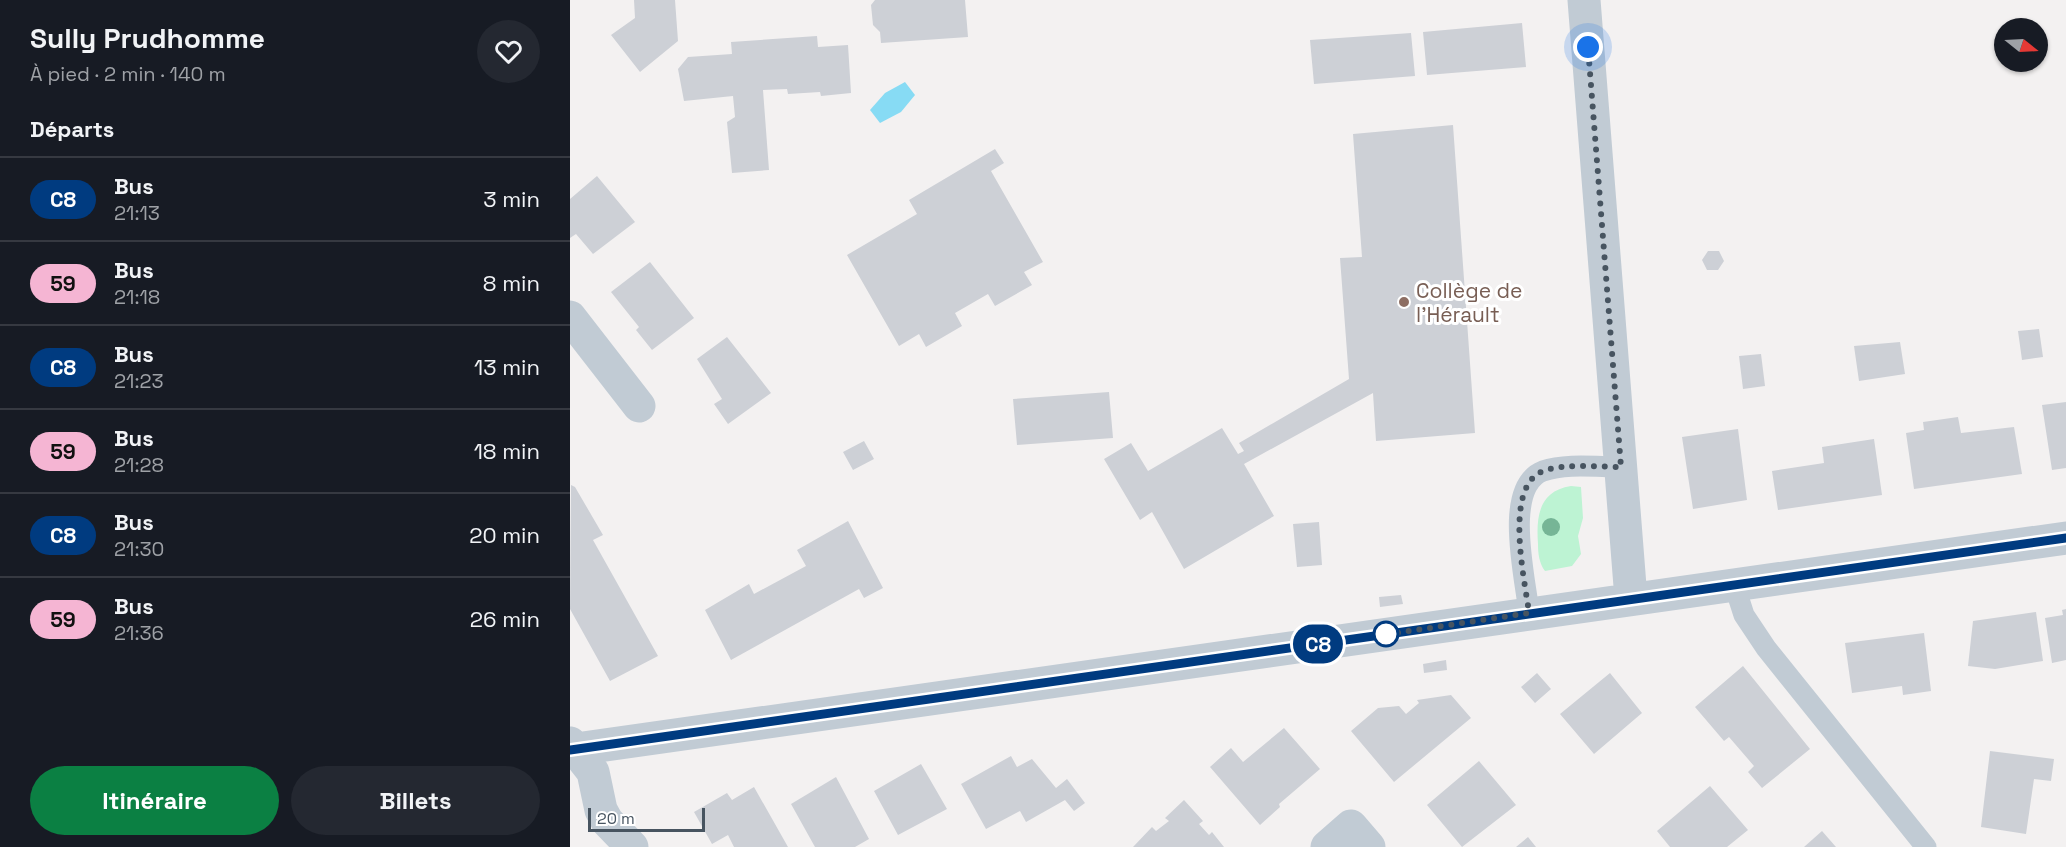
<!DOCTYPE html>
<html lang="fr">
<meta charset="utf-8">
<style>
:root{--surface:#171b24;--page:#242831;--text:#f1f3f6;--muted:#9ea1a6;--line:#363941;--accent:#0b8043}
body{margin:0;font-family:"Space Grotesk",sans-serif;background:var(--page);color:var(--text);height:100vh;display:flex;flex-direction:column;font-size:22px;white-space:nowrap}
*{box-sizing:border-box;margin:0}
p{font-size:20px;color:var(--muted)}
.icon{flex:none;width:33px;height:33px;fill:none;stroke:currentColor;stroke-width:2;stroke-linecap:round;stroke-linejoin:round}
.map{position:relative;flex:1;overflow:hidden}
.details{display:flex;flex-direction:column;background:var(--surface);width:570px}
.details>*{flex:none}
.badge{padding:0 12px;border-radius:20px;font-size:21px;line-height:39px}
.needle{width:39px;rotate:108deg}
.controls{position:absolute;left:1424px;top:18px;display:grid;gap:12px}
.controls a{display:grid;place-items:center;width:54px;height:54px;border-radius:50%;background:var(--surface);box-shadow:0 2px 4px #0004;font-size:30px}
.scale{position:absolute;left:18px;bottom:15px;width:117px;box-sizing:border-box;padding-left:6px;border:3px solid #475460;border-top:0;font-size:16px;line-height:21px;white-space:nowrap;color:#475460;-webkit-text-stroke:4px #fff;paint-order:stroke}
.you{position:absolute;width:30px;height:30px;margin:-15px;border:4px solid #fff;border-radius:50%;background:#1a73e8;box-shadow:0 0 0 9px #1a73e833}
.map>.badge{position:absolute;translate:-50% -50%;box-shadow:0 0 0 3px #fff}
h2{padding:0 30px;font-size:22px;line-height:54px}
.round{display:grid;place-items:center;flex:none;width:63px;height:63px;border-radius:32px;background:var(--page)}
.summary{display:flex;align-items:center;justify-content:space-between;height:102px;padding:0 30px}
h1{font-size:28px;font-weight:600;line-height:45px}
.primary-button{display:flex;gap:12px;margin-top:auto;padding:12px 30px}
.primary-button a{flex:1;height:69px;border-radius:36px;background:var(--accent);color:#fff;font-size:24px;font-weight:600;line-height:69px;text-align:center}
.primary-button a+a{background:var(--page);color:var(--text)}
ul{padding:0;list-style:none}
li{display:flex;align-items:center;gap:18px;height:84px;padding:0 30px;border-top:2px solid var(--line)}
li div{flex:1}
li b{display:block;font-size:22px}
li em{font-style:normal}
li .badge{min-width:66px;font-weight:700;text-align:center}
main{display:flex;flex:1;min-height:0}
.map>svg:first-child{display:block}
.green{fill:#bdf3d3}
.water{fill:#87dbf4}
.building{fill:#cdd0d6}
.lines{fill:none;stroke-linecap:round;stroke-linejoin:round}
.lane{stroke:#c1cbd4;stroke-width:21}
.street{stroke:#c1cbd4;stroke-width:33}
.tree{fill:#76b596}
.line-casing{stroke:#fff;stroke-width:14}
.line{stroke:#003b80;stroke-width:9}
.walk{stroke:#475460;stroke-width:6;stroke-dasharray:0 10.8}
.education-dot{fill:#8d6e63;stroke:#fff;stroke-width:2}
.stop-dot{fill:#fff;stroke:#003b80;stroke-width:3}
.labels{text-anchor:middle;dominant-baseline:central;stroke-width:6;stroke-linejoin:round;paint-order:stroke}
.education-label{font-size:21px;fill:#785e54;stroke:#fff;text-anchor:start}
</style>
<main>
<section class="details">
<div class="summary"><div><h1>Sully Prudhomme</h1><p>À pied · 2 min · 140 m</p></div><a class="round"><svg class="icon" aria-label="heart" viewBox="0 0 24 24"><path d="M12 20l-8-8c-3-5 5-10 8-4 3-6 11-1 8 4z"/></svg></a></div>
<h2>Départs</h2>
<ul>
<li><span class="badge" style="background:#003b80;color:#fff">C8</span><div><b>Bus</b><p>21:13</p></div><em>3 min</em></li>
<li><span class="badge" style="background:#f5b5d3;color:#111">59</span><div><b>Bus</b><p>21:18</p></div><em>8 min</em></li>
<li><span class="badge" style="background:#003b80;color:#fff">C8</span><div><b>Bus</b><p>21:23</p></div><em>13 min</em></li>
<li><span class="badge" style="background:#f5b5d3;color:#111">59</span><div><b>Bus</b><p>21:28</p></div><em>18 min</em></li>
<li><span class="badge" style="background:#003b80;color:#fff">C8</span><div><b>Bus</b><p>21:30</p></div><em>20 min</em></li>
<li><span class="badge" style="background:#f5b5d3;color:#111">59</span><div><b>Bus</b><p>21:36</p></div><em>26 min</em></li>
</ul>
<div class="primary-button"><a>Itinéraire</a><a>Billets</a></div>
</section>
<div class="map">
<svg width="1496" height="847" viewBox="0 0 1496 847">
<rect width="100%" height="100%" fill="#f3f1f1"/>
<path class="green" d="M1001,486l10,1 2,31 -5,18 3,18 -9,12 -27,5c-6,-8 -7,-18 -7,-27 -2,-28 1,-53 33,-58z"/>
<path class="water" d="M335,82l10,13 -14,17 -21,11 -10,-13 15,-17z"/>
<path class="building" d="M64,0h41l3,41 -38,31 -29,-37 24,-17z
M305,0h90l3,37 -87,6 -1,-11 -7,-7 -2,-20z
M952,23l4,44 -99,8 -4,-43z
M841,33l4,43 -101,8 -4,-44z
M247,36l1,11 30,-2 3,48 -30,3 -1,-4 -32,2 -1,-5 -24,1 6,80 -37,3 -5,-51 8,-5 -2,-21 -49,5 -6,-32 10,-12 44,-3 -1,-12z
M883,125l22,308 -99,8 -3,-48 -129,71 30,52 -90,53 -32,-57 -12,8 -36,-61 27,-16 17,28 74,-43 16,26 6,-3 -5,-8 110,-64 -9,-121 22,-1 -9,-123z
M425,149l9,14 -13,8 52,91 -19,10 8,13 -37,21 -7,-12 -33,19 7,13 -36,21 -7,-13 -20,12 -52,-91 70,-41 -8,-14z
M27,176l38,46 -42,32 -17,-20 -6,4v-39z
M1138,251h11l5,10 -6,9h-11l-5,-10z
M80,262l44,56 -42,32 -16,-20 3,-3 -28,-35z
M1469,329l4,28 -21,3 -4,-29z
M157,337l44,56 -43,31 -14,-20 8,-5 -25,-40z
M1330,342l5,32 -46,7 -5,-35z
M1191,354l4,32 -22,3 -4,-33z
M539,392l4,46 -96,7 -4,-46z
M1496,402v66l-14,2 -10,-65z
M1388,417l3,16 53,-6 8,47 -108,15 -8,-56 18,-3 -1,-8z
M1168,429l9,71 -54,9 -11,-72z
M1304,439l8,56 -104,15 -6,-39 52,-8 -2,-16z
M294,441l10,18 -21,11 -10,-18z
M1,485l4,2 28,48 -10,5 65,116 -48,25 -40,-72z
M278,521l35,67 -19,10 -5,-9 -128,71 -26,-50 44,-26 5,10 52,-28 -9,-16z
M749,522l3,43 -25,2 -4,-43z
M831,595l2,9 -23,3 -1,-10z
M1496,609v51l-14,3 -7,-45 18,-3 -1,-5z
M1466,612l7,49 -48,8 -27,-3 5,-45z
M1354,633l7,58 -28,4 -1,-9 -50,7 -7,-50z
M876,660l1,10 -23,3 -1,-9z
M1173,666l67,83 -48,39 -14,-16 6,-6 -25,-29 -5,4 -29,-34z
M967,673l14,16 -16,14 -14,-16z
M1040,673l32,40 -48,41 -34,-40z
M881,695l20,23 -77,64 -43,-51 27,-23 21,-2 7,8 13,-11 -2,-3z
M714,728l36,41 -41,35 1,3 -20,18 -50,-58 21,-19 12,14z
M1420,751l64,8 -3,22 -17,-2 -8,55 -45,-7z
M441,756l6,11 15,-8 24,29 11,-9 18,24 -11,8 -9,-11 -39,22 -6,-11 -34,18 -25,-45z
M909,761l37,44 -54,42 -35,-42z
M351,764l26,45 -49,26 -24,-44z
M266,777l33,62 -14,8h-40l-24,-43z
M1140,786l38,44 -21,17h-57l-13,-16z
M184,787l34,60h-54l-6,-12 -16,9 -18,-32 33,-19 5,7z
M614,800l19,21 -4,3 10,11 3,-3 12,15h-91l19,-20 4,4 13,-10 -4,-3z
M1252,831l14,16h-32z
M958,837l8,10h-20z"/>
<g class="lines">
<path class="lane" d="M1164,584l10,31 22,33 160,199
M959,613c-3,-33 -27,-126 14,-142 23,-8 54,-4 78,-4"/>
<path class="street" d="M1014,0l47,599
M0,317l69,89
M0,743l23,29 8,38 6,11 25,26
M0,750l1496,-212
M757,847l24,-21 18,21"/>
</g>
<circle class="tree" cx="981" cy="527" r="9"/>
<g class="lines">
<defs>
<path id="line" d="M0,750l1496,-212"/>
</defs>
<use href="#line" class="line-casing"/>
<use href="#line" class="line"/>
<path class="walk" d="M816,634l-10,2 153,-23c-4,-33 -26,-126 14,-142 23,-8 54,-4 78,-4l-33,-420"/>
</g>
<circle class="education-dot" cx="834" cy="302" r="6"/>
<circle class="stop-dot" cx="816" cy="634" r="12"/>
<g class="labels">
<g class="education-label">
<text x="846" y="290">Collège de<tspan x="846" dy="24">l'Hérault</tspan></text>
</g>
</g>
</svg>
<div class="controls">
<a><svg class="needle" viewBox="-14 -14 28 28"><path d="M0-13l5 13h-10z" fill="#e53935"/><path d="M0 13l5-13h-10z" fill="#9ea1a6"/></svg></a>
</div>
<div class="scale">20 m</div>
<div class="you" style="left:1018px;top:47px"></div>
<b class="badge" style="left:748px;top:644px;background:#003b80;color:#fff">C8</b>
</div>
</main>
